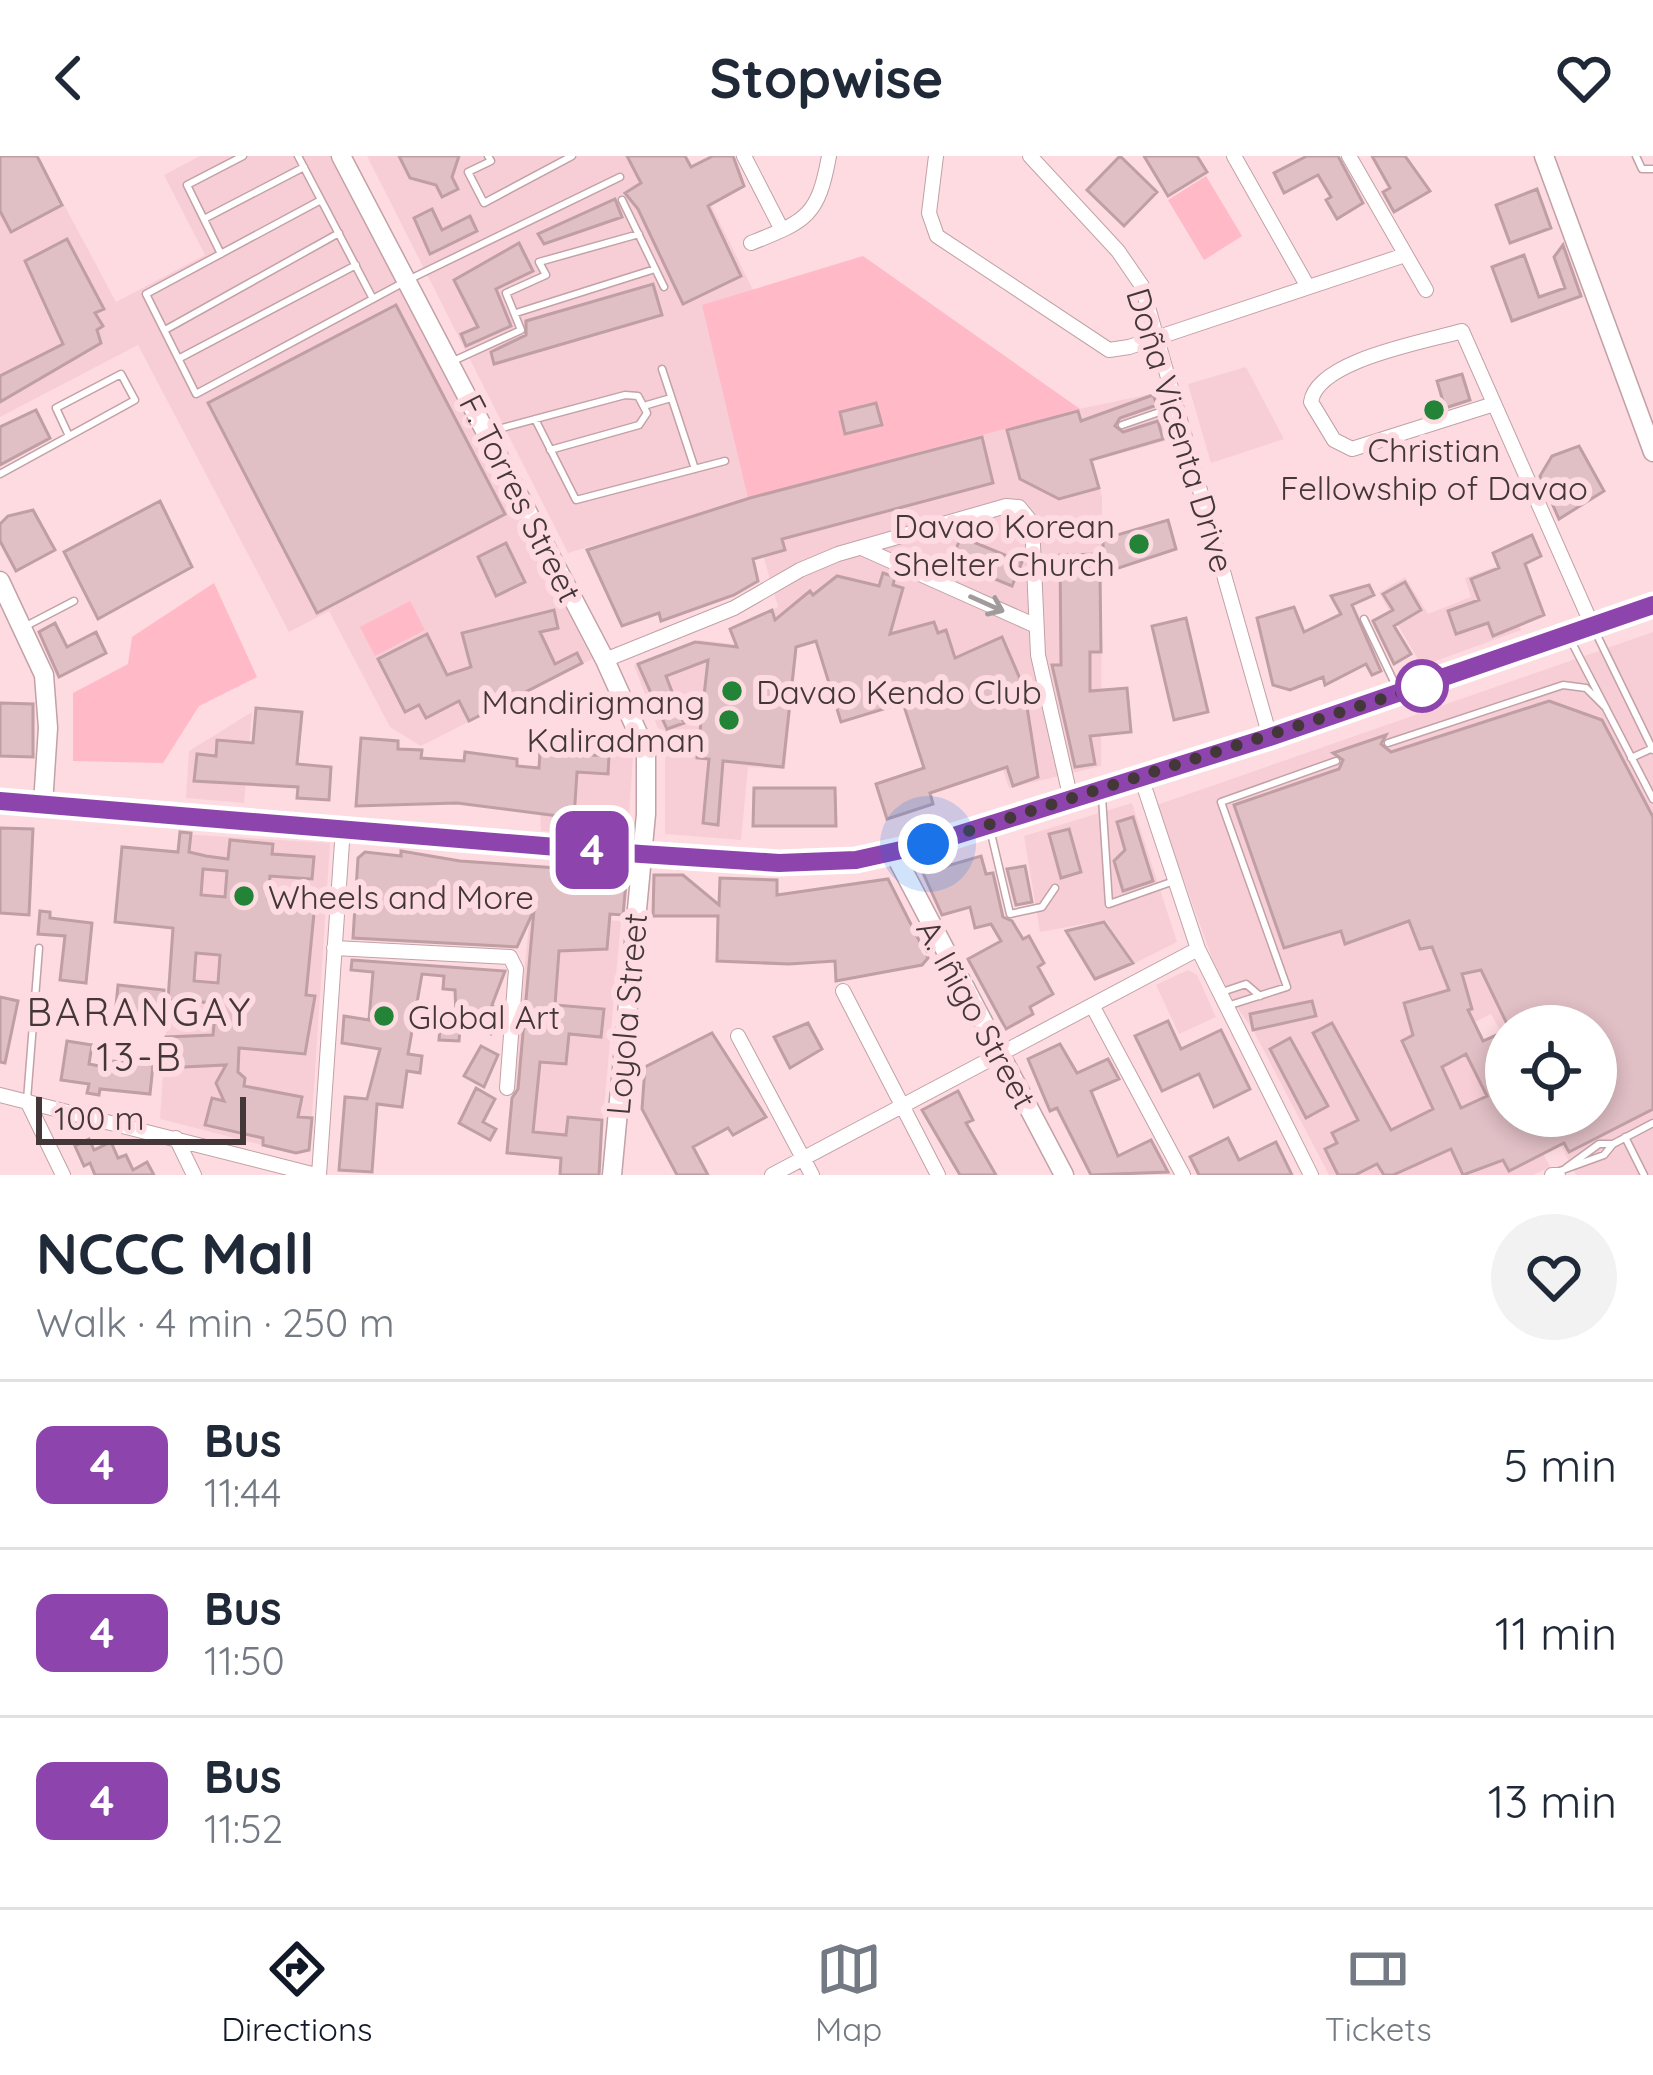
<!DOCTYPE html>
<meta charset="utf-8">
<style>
:root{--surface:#fff;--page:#f2f2f3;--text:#1f2937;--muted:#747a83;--line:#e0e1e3;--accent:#111827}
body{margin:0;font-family:Quicksand,sans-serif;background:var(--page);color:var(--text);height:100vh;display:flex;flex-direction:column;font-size:45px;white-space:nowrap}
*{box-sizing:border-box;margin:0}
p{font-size:39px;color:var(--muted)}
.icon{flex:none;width:66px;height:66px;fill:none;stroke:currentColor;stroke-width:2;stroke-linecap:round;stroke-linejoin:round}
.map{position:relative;height:1019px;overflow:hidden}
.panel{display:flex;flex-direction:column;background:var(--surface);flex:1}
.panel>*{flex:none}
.badge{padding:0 24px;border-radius:18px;font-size:42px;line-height:78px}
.controls{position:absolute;left:1485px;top:849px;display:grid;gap:24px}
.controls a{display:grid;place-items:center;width:132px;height:132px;border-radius:50%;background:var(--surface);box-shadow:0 6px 18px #0003;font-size:60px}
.scale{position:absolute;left:36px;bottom:30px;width:210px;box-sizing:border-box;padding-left:12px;border:6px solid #443739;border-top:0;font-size:33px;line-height:42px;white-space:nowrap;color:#443739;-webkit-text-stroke:9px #fddbe1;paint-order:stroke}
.you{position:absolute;width:60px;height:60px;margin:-30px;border:9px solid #fff;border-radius:50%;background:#1a73e8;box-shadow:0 0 0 18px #1a73e833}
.map>.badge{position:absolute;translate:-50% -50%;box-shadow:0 0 0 6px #fff}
.round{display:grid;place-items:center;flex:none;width:126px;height:126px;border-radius:63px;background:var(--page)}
.head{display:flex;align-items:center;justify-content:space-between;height:204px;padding:0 36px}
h1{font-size:57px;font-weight:800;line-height:90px}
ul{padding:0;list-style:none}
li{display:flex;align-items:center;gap:36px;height:168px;padding:0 36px;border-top:3px solid var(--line)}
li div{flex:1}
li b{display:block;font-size:45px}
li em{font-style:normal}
li .badge{min-width:132px;font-weight:700;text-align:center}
header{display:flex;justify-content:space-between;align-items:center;height:156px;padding:0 36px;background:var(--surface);font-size:54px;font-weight:800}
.menu{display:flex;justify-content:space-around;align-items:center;height:168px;border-top:3px solid var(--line);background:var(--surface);font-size:33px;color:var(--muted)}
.menu a{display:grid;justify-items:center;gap:6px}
.menu .current{color:var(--accent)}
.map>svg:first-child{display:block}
.built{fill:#f8ced6}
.green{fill:#ffb9c7}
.building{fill:#e0bfc5;stroke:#bf9ea4;stroke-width:3;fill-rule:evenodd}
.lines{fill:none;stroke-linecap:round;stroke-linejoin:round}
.lane-casing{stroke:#c2a1a7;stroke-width:9}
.street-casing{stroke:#c2a1a7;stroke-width:16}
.secondary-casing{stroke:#c2a1a7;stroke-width:21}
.primary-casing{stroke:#c2a1a7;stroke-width:24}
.lane{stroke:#fff;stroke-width:6}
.street{stroke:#fff;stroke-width:14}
.secondary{stroke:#fff;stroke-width:18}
.primary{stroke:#fff;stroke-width:21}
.oneway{stroke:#a29b9c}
.line-casing{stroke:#fff;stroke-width:27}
.line{stroke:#8e44ad;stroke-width:18}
.walk{stroke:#443739;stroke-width:12;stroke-dasharray:0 21.6}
.poi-dot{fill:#238437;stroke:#fddbe1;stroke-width:4.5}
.stop-dot{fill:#fff;stroke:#8e44ad;stroke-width:6}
.labels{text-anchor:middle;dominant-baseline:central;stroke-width:12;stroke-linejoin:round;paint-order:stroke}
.street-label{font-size:33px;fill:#443739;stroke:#fddbe1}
.poi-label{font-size:33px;fill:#443739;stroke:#fddbe1;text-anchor:start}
.quarter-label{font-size:39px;letter-spacing:3px;fill:#443739;stroke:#fddbe1}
</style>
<header><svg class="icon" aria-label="back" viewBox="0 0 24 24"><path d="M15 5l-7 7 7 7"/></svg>Stopwise<svg class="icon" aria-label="heart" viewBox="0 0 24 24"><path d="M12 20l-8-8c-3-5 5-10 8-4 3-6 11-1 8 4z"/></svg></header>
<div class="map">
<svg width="1653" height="1019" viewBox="0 0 1653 1019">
<rect width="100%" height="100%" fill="#fddbe1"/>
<path class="built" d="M0,0h38l78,146 89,-47 -41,-80 36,-19h132l260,503 -171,87 -31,-19 -61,-116 -40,21 -151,-287 -138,72z
M367,0h320l66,134 -5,208 331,-89 77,-16 13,47 -76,21 9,36 -1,269 -92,22 -36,-110 -10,2 -17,-50 -8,2 -4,-10 -47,12h-41l-43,12h-21l-10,-36 6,-3 -31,-108 -179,54z
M1246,211l38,72 -73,24 -23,-79z
M1497,410l24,64 -99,36 -43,-73 26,-16 23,37 43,-17 -6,-19z
M1653,476v543h-77l-30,-59h50v-90h-90v14l-15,-26 -16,8 31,60v34h18l26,51 -17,8h-204l-76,-145 -31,-44 -65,-181z
M699,484l98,11 -12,118 -37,-2 -7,73 -76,-6v-87l-31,-82z
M252,556l-8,91 -58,-5 3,-47z
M538,594l95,7 -5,73 -11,6 -76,-5z
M1132,647l45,139 -42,21 -30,-43 -65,12 -16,-96z
M179,678l151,9 -18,274 -48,-8 -2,36 -102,-26z
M530,759l91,6 -20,220 -42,-3 -2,21 -52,-5z
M1188,814l9,5 19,42 -37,17 -23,-49z"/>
<path class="green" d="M1206,20l36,60 -38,24 -36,-60z
M863,100l217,153 -332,89 -46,-193z
M214,427l43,94 -58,29 -36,57 -90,-2v-68l55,-29 4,-27z
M410,445l15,29 -50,26 -15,-29z"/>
<path class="building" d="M0,0h37l25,49 -51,27 -11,-21z
M399,0h60l-7,21 6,12 -16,8 -6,-12 -26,-7z
M627,0h58l6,11 22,-11h20l11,30 -36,20 33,70 -58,28 -45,-95 -13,-16 16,-10z
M1120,0l37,36 -33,34 -37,-36z
M1144,0h53l10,16 -39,24z
M1307,0h31l25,47 -26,16 -11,-19 5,-3 -13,-22 -34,18 -10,-20z
M1372,0h33l25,35 -36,21 -11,-20 7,-4z
M1537,33l14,39 -41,15 -14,-38z
M615,43l7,18 -78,27 -6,-10z
M432,53l10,21 28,-14 7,15 -47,23 -16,-36z
M67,83l37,70 -9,4 8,13 -6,4 4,13 -101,59v-26l63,-32 -38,-83z
M519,87l14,28 -37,18 15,37 -45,20 -5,-12 17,-7 -24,-47z
M1563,89l18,51 -69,25 -20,-54 32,-12 15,42 26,-9 -11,-31z
M653,128l9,31 -168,49 -3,-12 35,-17v-14z
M396,149l109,209 -188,99 -109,-210z
M1462,218l8,26 -25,8 -8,-27z
M1153,239l4,10 -37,13 -5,8 8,6 35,-11 5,18 -72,21 8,28 -40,11 -39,-20 -13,-49 71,-19 3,10z
M876,247l6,22 -37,9 -5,-22z
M36,254l14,28 -50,27v-38z
M982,281l11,46 -211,56 3,11 -32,9 5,22 -24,14 -73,26 -2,-8 -37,13 -35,-76 163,-52z
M1579,290l25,45 -45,28 -19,-43 12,-20z
M160,345l32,66 -94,52 -34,-67z
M33,354l22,40 -39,21 -16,-30v-17l8,-8z
M1168,364l8,29 -76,25 1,78h-11v39l37,-3 4,44 -41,4 5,28 -20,3 -23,-102h9l-1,-110 43,-1v-15z
M1532,379l9,21 -16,8 19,51 -51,21 -5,-13 -32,11 -8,-23 31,-11 -8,-21 28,-11 -6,-15z
M961,381l61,25 -10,24 -61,-25z
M506,387l19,39 -29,14 -18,-39z
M883,417l12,4 -2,8 10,3 -13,46 44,-12 4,11 8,-3 9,28 47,-21 22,51 14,89 -25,9 -6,-19 -77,26 3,11 -46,15 -11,-35 48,-16 -21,-65 -62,19 -25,-81 -20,6 -13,120 -60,-6 -5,64 -15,-2 6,-64 -12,-1 11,-98 -42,16 18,47 -17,6 -29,-65 57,-22 42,5 -7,-18 42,-19 3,10 35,-29 3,4 24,-19 42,10z
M1405,426l16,28 -27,16 17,28 -17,10 -21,-43 20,-11 -10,-16z
M1369,429l5,10 -22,10 29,66 -9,4 -6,-11 -41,21 -2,-8 -33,13 -17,-5 -16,-67 37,-11 10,25 37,-18 -10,-18z
M554,454l4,18 -18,4 15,32 22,-11 5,10 -113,58 -10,-20 -33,17 -7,-13 -14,7 -27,-53 49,-25 20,41 24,-8 -9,-34z
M1186,462l22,94 -34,8 -22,-94z
M55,467l12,24 29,-15 10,21 -47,24 -20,-45z
M1549,545l53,19 51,97v292l-84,43 -5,-9 -55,28 -6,-11 -40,15 -12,-26 -58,26h-9l-7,-11 -22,11h-17l-13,-26 12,-6 -5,-10 26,-13 -45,-87 19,-10 59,107 42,-21 -31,-68 11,-6 -9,-32 45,-13 -17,-43 -12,2 -11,-28 -64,23 -4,-13 -57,17 -50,-143 105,-36 4,-9 -10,-7 53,-18 -5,9 10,8zM1481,814l27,56h88v90h-90v-73l-5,-10 -18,8 -15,-31 4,-1 -10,-35zM1466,898l21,42 -26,12 -19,-41z
M0,547l33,1v53l-33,-1z
M256,552l46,4 -5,52 34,3 -2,33 -32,-2 1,-11 -104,-6 3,-27 19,2 1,-16 36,3z
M361,582l37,3v8l24,1 -1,8 43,3 1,-9 52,7v7l22,2 1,-16 69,4 -1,18 -31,-2 -3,46 -117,-15 -101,3z
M754,632h81l1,38h-83z
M1133,661l20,64 -30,10 -9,-30 11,-11 -8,-28z
M0,672l33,1 -4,86 -29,-2z
M1069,673l12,43 -20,6 -12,-44z
M180,676l11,1 -2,19 17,4 22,3 2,-19 43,4 -1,10 42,3 -2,22 -42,-3 -2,23 47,4 -9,92 9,1 -10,58 -66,-6 -1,24 7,6 -1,8 58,11 -4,20 14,1 -3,32 -13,3 -33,-8v-7l-58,-13 7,-27 12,3 -8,-18 10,-18 -62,3 2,-31 47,-2 3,-32 -48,-3 5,-72 -58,-6 7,-75 56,5zM203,713l24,2 -2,26 -24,-2zM196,797l24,2 -2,28 -24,-2z
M401,695l59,10 167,12 -4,42 -13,-1 -3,35 -48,2 -4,54 49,4 -3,28 -32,-3 -3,30 -26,-2 -7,70 33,3 2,-18 34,3 -3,55h-39l1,-17 -54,-5 5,-55 6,-9 16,-179 -17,37 -164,-9 5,-80 7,-6 36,4z
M981,700l5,18 7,-1 10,44 9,4 11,18 6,-3 15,27 -6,4 15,27 -23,13 3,7 -27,15 -38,-70 33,-18 -10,-17 -16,4 -5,-21 -28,8 -19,-42z
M1025,710l7,36 -16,3 -9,-36z
M654,719h29l36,30 1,-27 57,2v15l111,-16 40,79 -6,7 -86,16 -1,-20 -46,3 -72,-3 1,-45h-65z
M40,755l10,1v6l42,5 -6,60 -26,-3 5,-44 -27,-2z
M1104,766l29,41 -38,16 -29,-48z
M352,804l153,11 -13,34 9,8 -10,21 -30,-15 -2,22 -20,-1 2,-25 15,1 -1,-26 -12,-1 1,-13 -22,-2 -14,80 14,2 -2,17 -13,-2 -5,36 -25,-3 -5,68 -33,-2 6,-73 22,2 13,-50 -38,-6 2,-27 25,4 4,-48 -22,-2z
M118,829l46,5 -3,30 -46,-4z
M0,841l18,4 -13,62 -5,-1z
M1312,845l4,15 -63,14 -3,-16z
M1168,865l13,28 40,-19 29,59 -36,18 -15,-33 -37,17 -27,-55z
M808,867l14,26 -32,19 -16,-31z
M712,877l54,84 -33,18 -5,-7 -35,19 15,28h-31l-35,-66 3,-42z
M1290,882l38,68 -22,12 -36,-69z
M67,885l25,4 -3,19 21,4 1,-7 42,4 -3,29 -50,-5 -1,6 -12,-2 2,-9 -28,-4z
M1060,888l17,29 31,-14 11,20 -28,12 27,65 33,-16 17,32 -77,3 -34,-67 -7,3 -22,-52z
M481,890l17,9 -14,32 -20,-11z
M476,932l19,11 -12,23 13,7 -6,11 -31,-17z
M958,935l15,29 -7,3 30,52h-36l-38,-65z
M1228,982l11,22 37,-18 16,33h-93l-9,-18z
M89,983l5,11 17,-8 7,16 8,-3 7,15 14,-8 7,13h-59l-5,-12 -6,3 -9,-20z"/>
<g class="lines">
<defs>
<path id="lane" d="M298,0l75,143
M488,0l3,5 -23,11 16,31 88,-47
M1636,0l6,13h11
M321,44l-175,94 50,100 212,-114 212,-103
M622,44l42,87
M204,63l100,-52
M221,98l-34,-69 56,-29
M516,157l139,-44
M165,174l174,-97
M180,202l176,-93
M451,206l70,-32 -15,-37 40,-18 -7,-13 100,-28
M662,213l33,100
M647,249l24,-7
M535,263l41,81 149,-39
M1122,269l52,-18
M487,276l138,-37 13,1 9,17 -8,12 -89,25
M0,318l135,-74 -14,-26 -65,34 13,28
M1364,463l32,67
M24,471l50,-26
M1594,473l59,121
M1569,481l84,162
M1388,587l175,-58 23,3 20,20
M1631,602l22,-10
M1102,641l7,107 65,-23
M990,673l20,85 32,-7 13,-19
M1222,836l24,-8 14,12
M1227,850l60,-19 -66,-185 115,-41
M27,944l12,-152
M1625,981l19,38
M1566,1012l33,-24h14
M1557,1016l47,-17 9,-11 40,-21"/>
<path id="street" d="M744,0l38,74
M936,0l-7,57 8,23 172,114 20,-3 276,-92
M1030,0l88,95 24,35 128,451
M1234,0l74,131
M1349,0l77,134
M751,87c55,-22 67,-26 78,-87
M1494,248l-142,45 -18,-9 -23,-38c6,-42 114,-60 151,-71l130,294
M864,393l170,76
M605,504l129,-52 66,-38 38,-16 168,-48 13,1 13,16 6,132 33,145
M1141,621l57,172 113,226
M334,792l176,9 6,12 -9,119
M843,835l95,184
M1093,851l90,168
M738,880l74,139
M0,939l316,80
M27,945l36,74
M176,982l18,37
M319,1019l24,-347
M772,1019l426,-226
M1552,1019h6"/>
<path id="secondary" d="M341,0l264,504 41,91v63l-34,361
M1544,0l109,296
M0,425l44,94 4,53 -5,76
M894,697l170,322"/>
<path id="primary" d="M0,645l641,53 138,9 77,-3 73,-16 341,-107 383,-132"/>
</defs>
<use href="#lane" class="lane-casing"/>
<use href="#street" class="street-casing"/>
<use href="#secondary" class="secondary-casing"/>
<use href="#primary" class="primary-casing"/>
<use href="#lane" class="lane"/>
<use href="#street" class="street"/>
<use href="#secondary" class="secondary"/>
<use href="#primary" class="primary"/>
</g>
<defs><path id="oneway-shaft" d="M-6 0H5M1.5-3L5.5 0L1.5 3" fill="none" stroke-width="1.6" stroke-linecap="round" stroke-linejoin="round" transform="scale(3)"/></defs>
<use class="oneway" href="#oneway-shaft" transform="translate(987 448) rotate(24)"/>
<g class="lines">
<defs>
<path id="line" d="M0,645l641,53 138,9 77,-3 72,-16 342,-107 383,-132"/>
</defs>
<use href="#line" class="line-casing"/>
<use href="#line" class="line"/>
<path class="walk" d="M928,688l494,-158"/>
</g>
<g class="poi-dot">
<circle cx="1434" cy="254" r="12"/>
<circle cx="1139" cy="388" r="12"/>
<circle cx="732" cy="535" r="12"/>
<circle cx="729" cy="564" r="12"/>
<circle cx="244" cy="740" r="12"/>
<circle cx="384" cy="860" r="12"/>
</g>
<circle class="stop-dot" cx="1422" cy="530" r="24"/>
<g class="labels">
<g class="street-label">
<text transform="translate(1181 274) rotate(73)">Doña Vicenta Drive</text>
<text transform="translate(521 342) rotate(63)">F. Torres Street</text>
<text transform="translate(626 858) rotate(-85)">Loyola Street</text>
<text transform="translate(977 858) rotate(61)">A. Iñigo Street</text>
</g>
<g class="poi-label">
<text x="1434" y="293" text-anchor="middle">Christian<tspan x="1434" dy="38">Fellowship of Davao</tspan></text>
<text x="1115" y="369" text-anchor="end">Davao Korean<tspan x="1115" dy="38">Shelter Church</tspan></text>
<text x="756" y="535">Davao Kendo Club</text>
<text x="705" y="545" text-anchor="end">Mandirigmang<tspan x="705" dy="38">Kaliradman</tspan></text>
<text x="268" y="740">Wheels and More</text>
<text x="408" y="860">Global Art</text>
</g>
<g class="quarter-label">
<text x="140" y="855">BARANGAY<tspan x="140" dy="45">13-B</tspan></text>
</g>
</g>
</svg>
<div class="controls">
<a><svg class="icon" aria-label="locate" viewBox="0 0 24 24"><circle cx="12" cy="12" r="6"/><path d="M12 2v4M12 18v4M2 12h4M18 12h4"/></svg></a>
</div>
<div class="scale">100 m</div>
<div class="you" style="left:928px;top:688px"></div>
<b class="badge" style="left:592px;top:694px;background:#8e44ad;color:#fff">4</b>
</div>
<section class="panel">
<div class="head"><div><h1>NCCC Mall</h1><p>Walk · 4 min · 250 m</p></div><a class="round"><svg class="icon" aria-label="heart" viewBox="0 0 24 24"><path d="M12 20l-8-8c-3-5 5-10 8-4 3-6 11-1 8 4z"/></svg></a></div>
<ul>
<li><span class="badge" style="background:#8e44ad;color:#fff">4</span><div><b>Bus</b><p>11:44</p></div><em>5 min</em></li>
<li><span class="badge" style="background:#8e44ad;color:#fff">4</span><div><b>Bus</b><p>11:50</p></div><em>11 min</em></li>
<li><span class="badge" style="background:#8e44ad;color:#fff">4</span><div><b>Bus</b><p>11:52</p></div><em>13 min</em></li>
</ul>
</section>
<nav class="menu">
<a class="current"><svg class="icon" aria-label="directions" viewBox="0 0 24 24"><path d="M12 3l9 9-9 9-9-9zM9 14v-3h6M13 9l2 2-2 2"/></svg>Directions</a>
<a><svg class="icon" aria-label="map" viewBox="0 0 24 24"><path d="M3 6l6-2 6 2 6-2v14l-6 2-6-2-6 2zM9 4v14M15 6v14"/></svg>Map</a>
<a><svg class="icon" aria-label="tickets" viewBox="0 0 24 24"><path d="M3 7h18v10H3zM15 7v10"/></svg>Tickets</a>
</nav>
